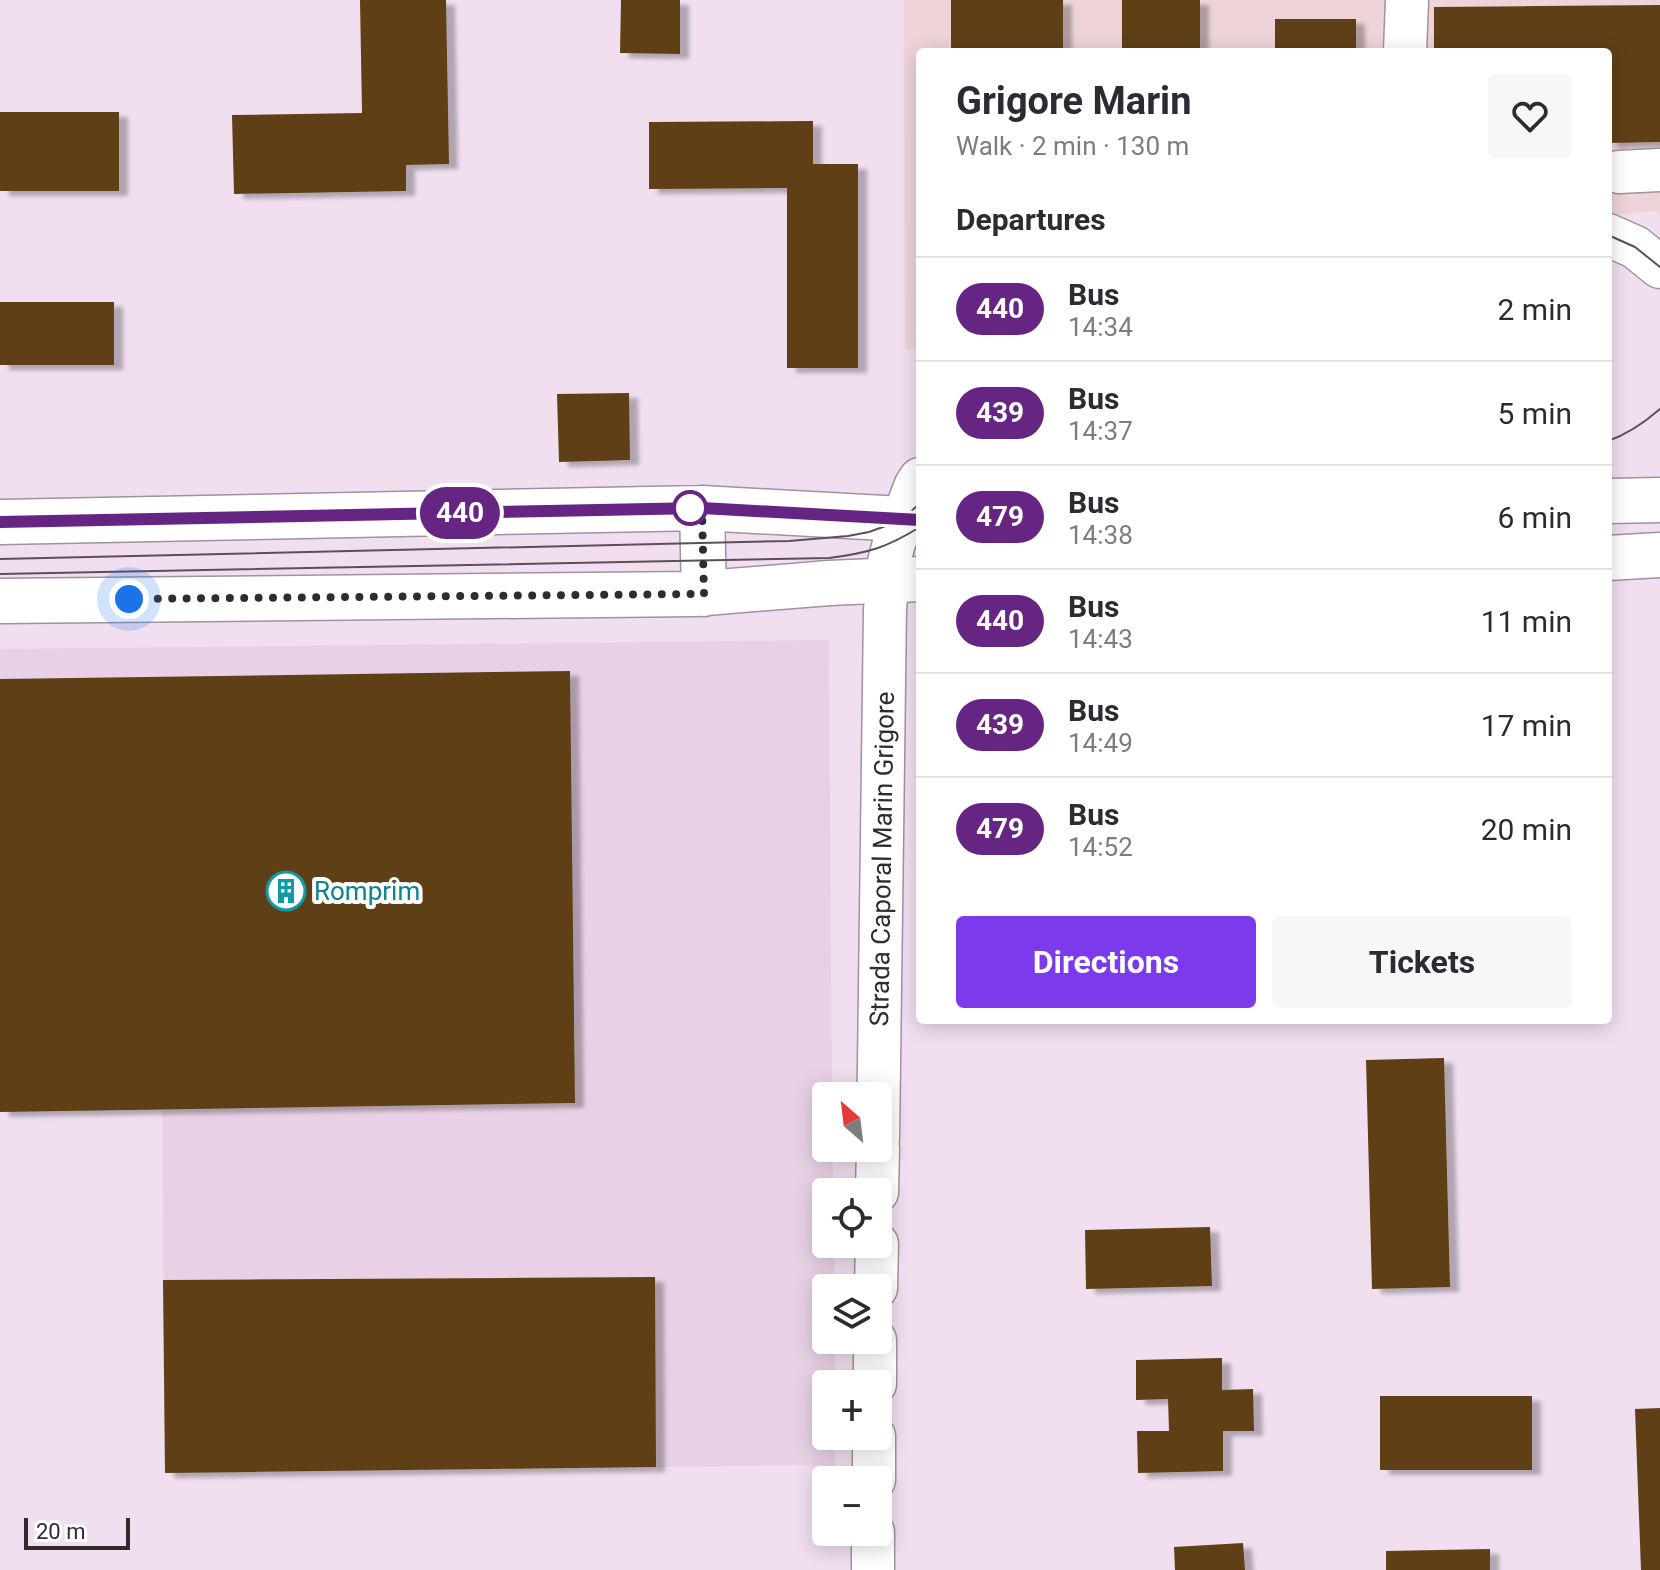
<!DOCTYPE html>
<meta charset="utf-8">
<style>
:root{--surface:#fff;--page:#f7f7f7;--text:#2b2b33;--muted:#7c7c81;--line:#e1e1e2;--accent:#7c3aed}
body{margin:0;font-family:Roboto,sans-serif;background:var(--page);color:var(--text);height:100vh;display:flex;flex-direction:column;font-size:30px;white-space:nowrap}
*{box-sizing:border-box;margin:0}
p{font-size:26px;color:var(--muted)}
.icon{flex:none;width:44px;height:44px;fill:none;stroke:currentColor;stroke-width:2;stroke-linecap:round;stroke-linejoin:round}
.map{position:relative;flex:1;overflow:hidden}
.side{position:absolute;left:916px;top:48px;width:696px;height:976px;display:flex;flex-direction:column;background:var(--surface);border-radius:8px;box-shadow:0 4px 20px #0003}
.side>*{flex:none}
.badge{padding:0 16px;border-radius:26px;font-size:28px;line-height:52px}
.needle{width:52px;rotate:332deg}
.fabs{position:absolute;left:812px;top:1082px;display:grid;gap:16px}
.fabs a{display:grid;place-items:center;width:80px;height:80px;border-radius:8px;background:var(--surface);box-shadow:0 4px 20px #0003;font-size:40px}
.scale{position:absolute;left:24px;bottom:20px;width:106px;box-sizing:border-box;padding-left:8px;border:4px solid #312a31;border-top:0;font-size:22px;line-height:28px;white-space:nowrap;color:#312a31;-webkit-text-stroke:6px #fff;paint-order:stroke}
.you{position:absolute;width:40px;height:40px;margin:-20px;border:6px solid #fff;border-radius:50%;background:#1a73e8;box-shadow:0 0 0 12px #1a73e833}
.map>.badge{position:absolute;translate:-50% -50%;box-shadow:0 0 0 4px #fff}
h2{padding:0 40px;font-size:30px;line-height:72px}
.round{display:grid;place-items:center;flex:none;width:84px;height:84px;border-radius:8px;background:var(--page)}
.headline{display:flex;align-items:center;justify-content:space-between;height:136px;padding:0 40px}
h1{font-size:38px;font-weight:700;line-height:60px}
.cta{display:flex;gap:16px;margin-top:auto;padding:16px 40px}
.cta a{flex:1;height:92px;border-radius:8px;background:var(--accent);color:#fff;font-size:32px;font-weight:700;line-height:92px;text-align:center}
.cta a+a{background:var(--page);color:var(--text)}
ul{padding:0;list-style:none}
li{display:flex;align-items:center;gap:24px;height:104px;padding:0 40px;border-top:2px solid var(--line)}
li div{flex:1}
li b{display:block;font-size:30px}
li em{font-style:normal}
li .badge{min-width:88px;font-weight:700;text-align:center}
.map>svg:first-child{display:block}
.commercial{fill:#eed4d9}
.built{fill:#e8d1e6}
.building{fill:#5e4015;filter:url(#shadow)}
.lines{fill:none;stroke-linecap:round;stroke-linejoin:round}
.minor-casing{stroke:#a291a1;stroke-width:45}
.major-casing{stroke:#a291a1;stroke-width:47}
.minor{stroke:#fff;stroke-width:42}
.major{stroke:#fff;stroke-width:44}
.tram{stroke:#595059;stroke-width:2}
.line-casing{stroke:#fff;stroke-width:18}
.line{stroke:#662483;stroke-width:12}
.walk{stroke:#312a31;stroke-width:8;stroke-dasharray:0 14.4}
.stop-dot{fill:#fff;stroke:#662483;stroke-width:4}
.labels{text-anchor:middle;dominant-baseline:central;stroke-width:8;stroke-linejoin:round;paint-order:stroke}
.street-label{font-size:26px;fill:#312a31;stroke:#fff}
.culture-label{font-size:26px;fill:#0d838f;stroke:#fff;text-anchor:start}
</style>
<div class="map">
<svg width="1660" height="1570" viewBox="0 0 1660 1570">
<defs>
<filter id="shadow"><feDropShadow dx="9" dy="5" stdDeviation="2" flood-color="#0004"/></filter>
</defs>
<rect width="100%" height="100%" fill="#f1dff0"/>
<path class="commercial" d="M904,0h756v217l-4,-6 -48,4v-163h-688v295l-15,3z"/>
<path class="built" d="M829,640l3,456h-6v52h7v44h-7v52h8v44h-8v52h8l1,44h-9v52h9v29l-670,8 -3,-363 -162,2v-463z"/>
<path class="building" d="M360,0h86l3,164 -43,1v26l-172,3 -2,-79 130,-2z
M621,0h59v54l-60,-1z
M951,0h112v52h-112z
M1122,0h78v52h-78z
M1660,5v137l-52,1v-91h-174v-45z
M1275,19h81v33h-81z
M0,112h119v79h-119z
M813,121v43h45v204h-71v-180l-138,1v-67z
M0,302h114v63h-114z
M629,393l1,67 -71,2 -2,-68z
M570,671l5,432 -575,9v-433z
M1444,1058l6,229 -78,2 -6,-229z
M1210,1227l2,59 -126,3 -1,-59z
M655,1277l1,190 -491,6 -2,-193z
M1222,1358v32l31,-1 1,42h-31v40l-85,2 -1,-42h32l-1,-32 -32,1v-40z
M1380,1396h152v74h-152z
M1660,1408v162h-19l-6,-161z
M1243,1543l2,27h-70l-1,-23z
M1490,1549v21h-104v-19z"/>
<g class="lines">
<defs>
<path id="minor" d="M1405,52l2,-52
M1619,172l41,-2
M1608,235l27,12 25,20
M878,1139l7,-529 4,-48 5,-19 21,-56 5,-8
M877,1192l1,-44
M876,1288l1,-44
M875,1384v-44
M874,1480v-44
M873,1570v-38"/>
<path id="major" d="M1608,501l52,-1
M702,508l2,86
M0,522l702,-14 218,12
M1608,558l52,-3
M0,601l694,-7 135,-11 91,-4"/>
</defs>
<use href="#minor" class="minor-casing"/>
<use href="#major" class="major-casing"/>
<use href="#minor" class="minor"/>
<use href="#major" class="major"/>
<path class="tram" d="M1608,235l27,12 25,20
M1608,441c20,-7 36,-18 52,-32
M0,559l789,-18 59,-5 21,-4 33,-12 18,-17
M0,574l829,-16c39,-5 57,-10 91,-31"/>
</g>
<g class="lines">
<defs>
<path id="line" d="M0,522l702,-14 218,12"/>
</defs>
<use href="#line" class="line-casing"/>
<use href="#line" class="line"/>
<path class="walk" d="M129,599l575,-5 -2,-86h-12"/>
</g>
<defs>
<symbol id="building-ring" viewBox="-11 -11 22 22"><circle r="9.5" fill="#fff" stroke="#0f9aa8" stroke-width="1.5"/><path d="M-4-6H4V6H1V3H-1V6H-4ZM-2.5-4.3h1.7v1.8h-1.7ZM.8-4.3h1.7v1.8H.8ZM-2.5-1h1.7V.8h-1.7ZM.8-1h1.7V.8H.8Z" fill="#0f9aa8"/></symbol>
</defs>
<g fill-rule="evenodd">
<use href="#building-ring" x="264" y="869" width="44" height="44"/>
</g>
<circle class="stop-dot" cx="690" cy="508" r="16"/>
<g class="labels">
<g class="street-label">
<text transform="translate(882 859) rotate(-89)">Strada Caporal Marin Grigore</text>
</g>
<g class="culture-label">
<text x="314" y="891">Romprim</text>
</g>
</g>
</svg>
<div class="fabs">
<a><svg class="needle" viewBox="-14 -14 28 28"><path d="M0-13l5 13h-10z" fill="#e53935"/><path d="M0 13l5-13h-10z" fill="#7c7c81"/></svg></a>
<a><svg class="icon" aria-label="locate" viewBox="0 0 24 24"><circle cx="12" cy="12" r="6"/><path d="M12 2v4M12 18v4M2 12h4M18 12h4"/></svg></a>
<a><svg class="icon" aria-label="layers" viewBox="0 0 24 24"><path d="M12 4l9 5-9 5-9-5zM3 14l9 5 9-5"/></svg></a>
<a>+</a>
<a>−</a>
</div>
<div class="scale">20 m</div>
<div class="you" style="left:129px;top:599px"></div>
<b class="badge" style="left:460px;top:513px;background:#662483;color:#fff">440</b>
<section class="side">
<div class="headline"><div><h1>Grigore Marin</h1><p>Walk · 2 min · 130 m</p></div><a class="round"><svg class="icon" aria-label="heart" viewBox="0 0 24 24"><path d="M12 20l-8-8c-3-5 5-10 8-4 3-6 11-1 8 4z"/></svg></a></div>
<h2>Departures</h2>
<ul>
<li><span class="badge" style="background:#662483;color:#fff">440</span><div><b>Bus</b><p>14:34</p></div><em>2 min</em></li>
<li><span class="badge" style="background:#662483;color:#fff">439</span><div><b>Bus</b><p>14:37</p></div><em>5 min</em></li>
<li><span class="badge" style="background:#662483;color:#fff">479</span><div><b>Bus</b><p>14:38</p></div><em>6 min</em></li>
<li><span class="badge" style="background:#662483;color:#fff">440</span><div><b>Bus</b><p>14:43</p></div><em>11 min</em></li>
<li><span class="badge" style="background:#662483;color:#fff">439</span><div><b>Bus</b><p>14:49</p></div><em>17 min</em></li>
<li><span class="badge" style="background:#662483;color:#fff">479</span><div><b>Bus</b><p>14:52</p></div><em>20 min</em></li>
</ul>
<div class="cta"><a>Directions</a><a>Tickets</a></div>
</section>
</div>
